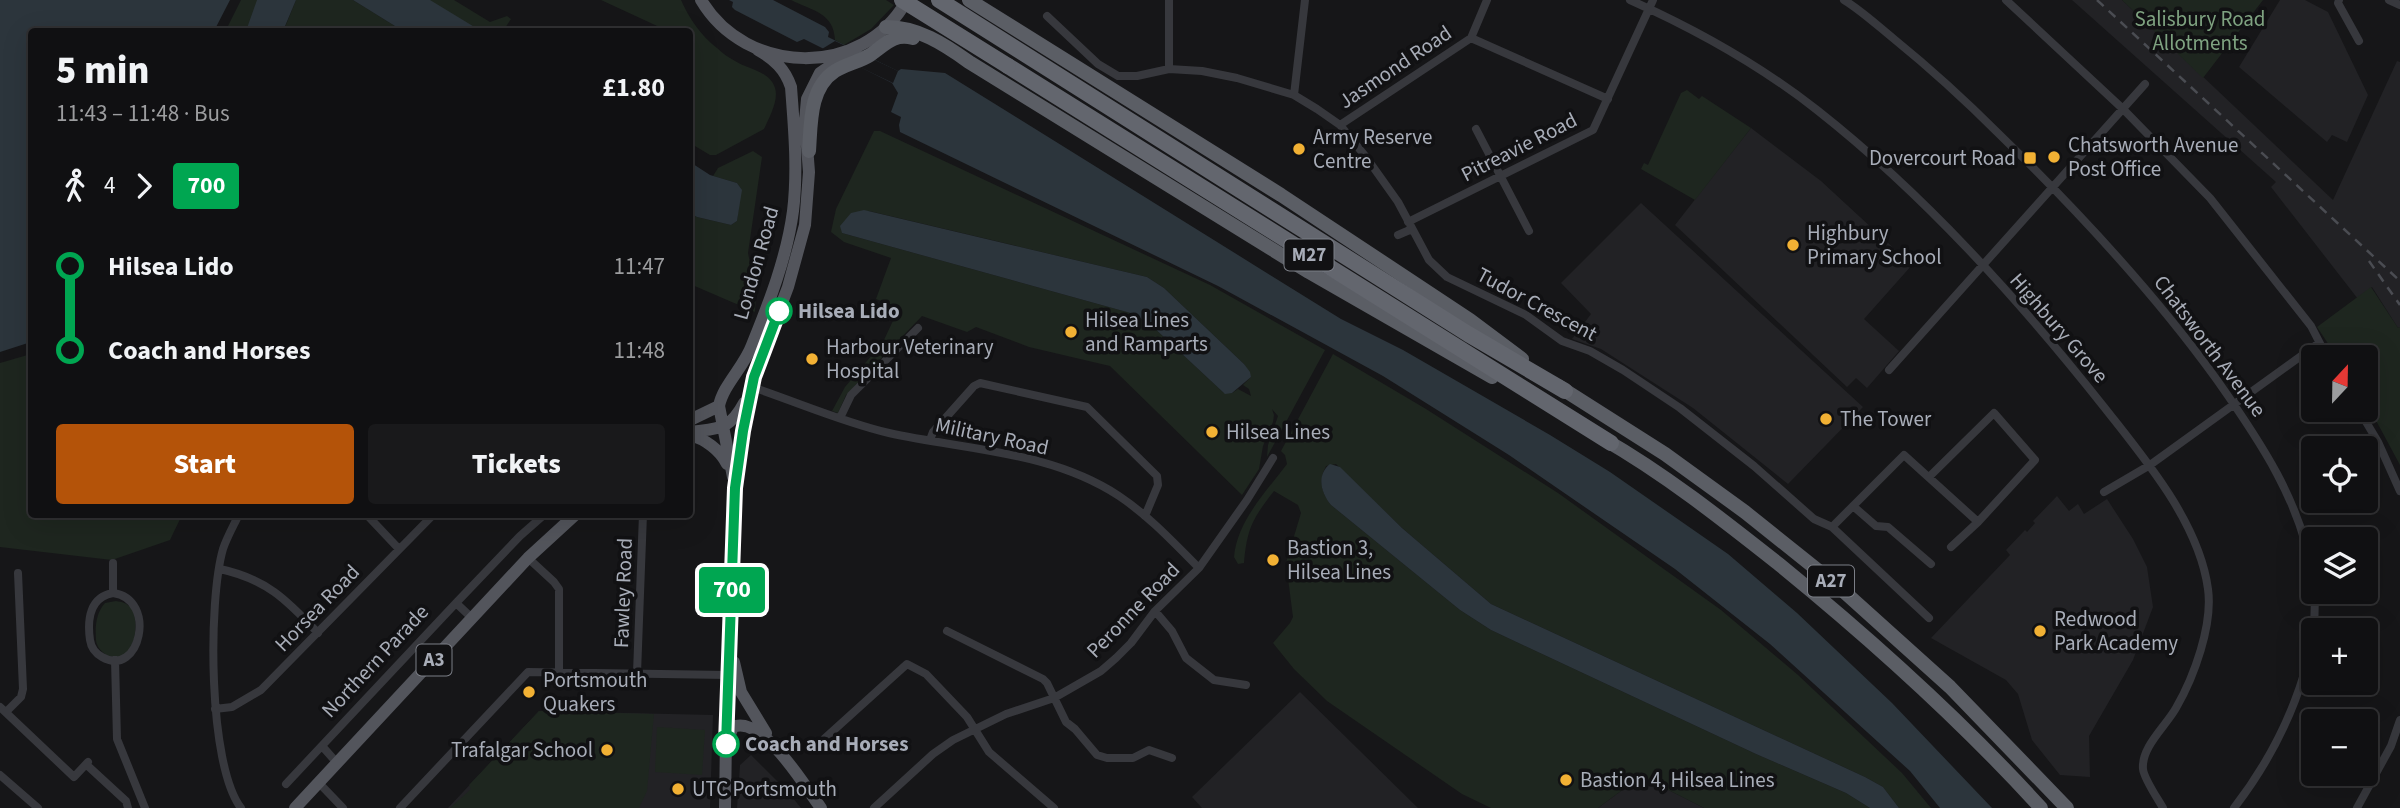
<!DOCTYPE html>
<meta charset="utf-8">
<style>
:root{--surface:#101012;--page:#19191b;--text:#f1f3f6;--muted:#9c9d9f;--line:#303032;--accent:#b45309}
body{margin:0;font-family:"Source Sans 3",sans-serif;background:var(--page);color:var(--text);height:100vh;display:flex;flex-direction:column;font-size:26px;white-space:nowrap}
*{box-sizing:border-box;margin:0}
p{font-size:23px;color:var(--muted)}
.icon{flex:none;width:38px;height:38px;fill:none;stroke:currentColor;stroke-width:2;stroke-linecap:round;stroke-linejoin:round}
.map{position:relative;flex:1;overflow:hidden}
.side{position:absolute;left:28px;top:28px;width:665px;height:490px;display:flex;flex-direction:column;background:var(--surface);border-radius:7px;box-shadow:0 7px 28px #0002,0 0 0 2px var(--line)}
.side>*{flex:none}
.badge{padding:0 14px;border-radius:5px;font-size:24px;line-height:46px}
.needle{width:46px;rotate:22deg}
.tools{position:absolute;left:2301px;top:345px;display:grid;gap:14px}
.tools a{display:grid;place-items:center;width:77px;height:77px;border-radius:7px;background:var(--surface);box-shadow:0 7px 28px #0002,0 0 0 2px var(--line);font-size:35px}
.map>.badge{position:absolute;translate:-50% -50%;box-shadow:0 0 0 4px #fff}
.legs{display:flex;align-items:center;gap:10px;height:77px;padding:0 28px;font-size:23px}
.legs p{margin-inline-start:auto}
.overview{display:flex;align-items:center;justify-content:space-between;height:119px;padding:0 28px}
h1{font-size:38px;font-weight:800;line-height:52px}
.cta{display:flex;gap:14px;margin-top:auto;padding:14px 28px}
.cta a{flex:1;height:80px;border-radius:7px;background:var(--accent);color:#fff;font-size:28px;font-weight:800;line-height:80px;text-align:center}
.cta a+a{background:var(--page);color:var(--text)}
ul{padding:0 28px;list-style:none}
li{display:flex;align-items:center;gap:24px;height:84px;font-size:26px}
li i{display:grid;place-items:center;width:10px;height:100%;margin:0 9px;background:currentColor}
li i::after{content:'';width:18px;height:18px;margin:-9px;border:5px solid;border-radius:50%;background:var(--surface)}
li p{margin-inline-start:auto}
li:first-child i{background:linear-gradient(#0000 50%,currentColor 0)}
li:last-child i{background:linear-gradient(currentColor 50%,#0000 0)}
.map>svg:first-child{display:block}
.built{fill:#222225}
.green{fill:#1e261f;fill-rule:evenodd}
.water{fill:#2c353c}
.pier{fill:#161618}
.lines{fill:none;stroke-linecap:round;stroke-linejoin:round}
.minor{stroke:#37383d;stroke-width:8}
.primary{stroke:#53555c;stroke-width:12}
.trunk{stroke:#5b5e65;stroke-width:14}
.motorway{stroke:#63666e;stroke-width:16}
.rail{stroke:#4a4c52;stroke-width:2.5;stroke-dasharray:9 7;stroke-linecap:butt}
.motorway-bridge{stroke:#63666e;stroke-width:16}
.line-1-casing{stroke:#fff;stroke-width:16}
.line-1{stroke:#00a651;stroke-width:10}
.poi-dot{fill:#f2b134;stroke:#111113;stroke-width:2.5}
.stop-1-dot{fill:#fff;stroke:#00a651;stroke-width:3.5}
.labels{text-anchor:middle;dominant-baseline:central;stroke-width:7;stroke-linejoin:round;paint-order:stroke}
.shield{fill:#111113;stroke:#7b7e86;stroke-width:2}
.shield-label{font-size:19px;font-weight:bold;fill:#a8adb8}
.park-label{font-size:21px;fill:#7fa381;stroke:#111113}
.street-label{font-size:21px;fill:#a8adb8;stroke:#111113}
.poi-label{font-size:21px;fill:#a8adb8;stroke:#111113;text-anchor:start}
.stop-label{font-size:21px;font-weight:bold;fill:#a8adb8;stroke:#111113;text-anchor:start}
</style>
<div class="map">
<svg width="2400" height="808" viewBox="0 0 2400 808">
<rect width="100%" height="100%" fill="#161618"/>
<path class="built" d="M2072,0h50l211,200 64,-139 3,1v265l-2,1 -26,-41 -14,12 -87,-112 5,-5z
M2280,0h25l23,12 40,83 -21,47 -15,-7 -5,7 -88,-75z
M1751,128l70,53 91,84 -48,54 35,32 -32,37 -11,-10 -9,9 -172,-162z
M1641,203l222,204 -75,77 -95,-76 -92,-59 -29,-10 19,-25 -30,-31z
M2057,496l12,15 9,-7 6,10 23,-15 26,40 14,28 6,40 -20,53 -44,76 1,41 -30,-2 -28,-35 -14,-46 -12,-14 -75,-42 79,-83 -4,-5 19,-20 2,2 8,-9 -2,-2z
M1300,692l118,116h-216l-10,-11z
M539,711l174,4 -3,93h-262z
M751,755l37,37 13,16h-64l3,-43z
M1641,776l63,32h-106z"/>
<path class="green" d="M241,0h35l-14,31 -37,1z
M296,0h57l50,31 -120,1z
M422,0h32l36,22 17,-6 4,3 -8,12h-27z
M601,0h80c8,18 20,36 36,48 5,5 11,9 18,13 12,8 35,10 40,27 4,12 -6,30 -11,41l-48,26h-6l-20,-12v-111l-22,-1z
M791,0h95l8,5 -23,24 -27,16 -9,-5c-1,-27 -22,-29 -44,-40z
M2122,0h141l-60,78z
M1687,90l12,9 3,-3 49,32 -56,72 -54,-31 3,-6 4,2 33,-72z
M874,131h6l330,154 115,65 -58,107 1,-12 10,-29 -6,-7 2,6 -1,7 -10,24 -4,23 -17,26 -132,-129 -81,-19 -53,-20 -9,5 -45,-16 -76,79 -8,18 -6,-2 13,-24 38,-45 16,-34 -23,-9 15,-41 -47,-16 -13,-10 5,-23zM869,211l278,66 17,11 80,76 7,13 -8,8 6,4 2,7 -13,-7 -6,4h-8l-72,-67 -18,-12 -292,-81z
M753,151l9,6 -14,96 8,38 -1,21 -65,-28v-71l7,4 34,8 6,-4 4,-32 -4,-6 -24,-7 5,-8z
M2371,287l27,41 2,-1v138l-34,-63v-45h-29l-20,-30z
M31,354l1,160 150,1 -12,25 -58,20 -112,-13v-184z
M1333,354l93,55 132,84 163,117 77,65 104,98 29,35h-32l-16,-21 -18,-10 -374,-173 -89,-76 -66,-64 -10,2c-8,15 -4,27 5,39l129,105 31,20 265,124 90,39 24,15h-166l-63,-32 -43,32h-107l-29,-14 -135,-93 -33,-32 -21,-26 17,-20 3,-6 -7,-54 15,-50 -3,-8 -24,-14c-21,27 -27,37 -30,72l-6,1 -4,-7c3,-36 32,-65 53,-93l-2,-9 -4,-4z
M116,601c6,1 11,2 15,7 8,10 5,39 -6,47 -11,8 -28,-3 -29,-15 -1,-14 0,-27 9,-37z
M539,711l115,3 -7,77 -8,17h-189l21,-19 -2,-4z
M657,727l48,3 -3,45 -47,-3z"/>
<path class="water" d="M0,0h230l-16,31 -182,1 -1,310 -31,10z
M257,0h39l-13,31h-37z
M353,0h77l51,31h-78z
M729,0h44l52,27 4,5 -1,5 70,34 3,-2 44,4 396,246 62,31 147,85 60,37 118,82 69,59 95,90 100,105h-52l-30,-37 -140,-127 -95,-75 -166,-114 -126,-79 -165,-90 -318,-154 -1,-7 2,-8 -10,-5 7,-19 -6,-10 -88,-44 -7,3 -62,-32 -3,-3 1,-5z
M690,162l20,13 27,8 5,7 -5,31 -6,4 -34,-8 -7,-4z
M864,210l283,67 17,11 80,76 6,8 1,5 -19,16 -7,1 -73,-68 -18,-12 -292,-81 -2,-7 11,-13z
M1330,464l10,3 62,61 89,76 374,173 18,10 16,21h-29l-24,-15 -90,-39 -265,-124 -31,-20 -129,-105c-10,-12 -15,-30 -1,-41z"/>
<path class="pier" d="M835,41l63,30 -5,12 -71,-34z"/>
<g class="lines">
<path class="minor" d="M1169,0v69
M1630,0c65,29 131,66 187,110 108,85 202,190 287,297 40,51 95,115 104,182 5,36 -14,88 -32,119 -10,18 -35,39 -33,61 1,10 15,30 20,39
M1844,0c18,11 34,26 50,39 37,30 72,62 106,96 78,76 153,156 217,245 43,61 85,123 96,198 11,79 -32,169 -79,230
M2006,0l117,109 87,89 101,128 16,31
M2339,0l-1,3 21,38
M2389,0l11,5
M1047,16l51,48 20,12h19l32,-7 33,2 35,7 57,17 23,14 23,16 26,32 32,45 31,58 18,17 79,38 36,26 28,10 33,19 57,38 74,58 60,53 18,8 97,91
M1471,38l137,61
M1294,95l11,-95
M1340,125l131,-87 16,-38
M1476,129l53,102
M1408,222l185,-92 60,-130
M1398,235l14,-6
M1889,370l256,-286
M752,387c45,15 90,35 137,46 77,17 162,18 230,63 30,20 55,47 80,72
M2359,410l19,32 22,49
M840,418l11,-23 67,-67
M930,440l3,-8 41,-46 6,-3 107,24 70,69 1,9 -13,31
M1929,477l65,-64 41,47 -57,62
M2104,492l46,-27 169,-122
M1853,506l23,20 12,1 43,37
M239,514c-5,11 -12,23 -16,35 -15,52 -15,216 18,259
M366,514l33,35
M1832,527l72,-72 74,67 -27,25
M528,558l26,24 5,7v83
M220,569c46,10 66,30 98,64
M113,593c45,6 27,86 -11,64 -7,-4 -11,-10 -12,-17 -3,-21 0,-43 23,-47z
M113,593v-30
M456,603l17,16
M1155,611l17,20 14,27 28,22 32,5
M947,631l96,48 4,4 19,39 9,7 22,26 10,3h26l16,-8 23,8
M115,660l2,79 28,69
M637,673l6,-159
M0,707l74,70 14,-15
M215,709l17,-2 29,-17 173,-176
M6,712l15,-15 2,-8 -5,-116
M824,739l83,-75 19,10 41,43 22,35 65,56
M322,746l15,17
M89,767l37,34 2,7
M0,775l38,33
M319,783l24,25
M286,784l170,-181 64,-67 25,-22
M400,808l128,-136 200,3
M874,808l59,-54 20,-14 53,-26 48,-16 47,-27 15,-13 15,-15 24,-32 44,-43 48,-68 26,-42
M2357,808l34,-62 9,-26"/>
<path class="primary" d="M701,0c45,76 162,79 206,0
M690,420l29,-14
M690,432c28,-4 39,-1 54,-29
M690,435c15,4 30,15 37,29
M733,477l-14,-71c4,-21 25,-39 33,-61 17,-42 35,-88 41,-134 5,-41 1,-84 -2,-124 -6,-18 -17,-28 -33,-37
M734,662l7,30 25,41
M728,739l5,-12c29,-13 73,61 88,81
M295,808l233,-250 48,-44
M725,808l1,-71 5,-104 4,-145 7,-57 12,-54 34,-90 17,-62 4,-53 -4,-51 2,-22 13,-26 38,-26"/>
<path class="trunk" d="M969,0l312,195 189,125 52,39
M886,27c32,0 58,17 83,35l340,210 183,105
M809,151c2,-27 0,-63 26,-80 11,-7 24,-9 35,-16 15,-10 23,-22 43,-17
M1558,386l107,68 80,58 95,76 110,99 117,121
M1602,438c63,36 121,82 178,127 92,75 181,155 261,243"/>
<path class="motorway" d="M939,0l529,334 97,57
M1008,66l603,377"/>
<path class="rail" d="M2097,0l303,281
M2369,261l31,44"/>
<path class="motorway-bridge" d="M902,0l106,66"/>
</g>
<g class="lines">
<defs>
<path id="line-1" d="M726,744l9,-256 8,-57 11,-54 25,-66"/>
</defs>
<use href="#line-1" class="line-1-casing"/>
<use href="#line-1" class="line-1"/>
</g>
<g class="poi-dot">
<circle cx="1299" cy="149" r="7"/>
<circle cx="2054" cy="157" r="7"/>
<rect x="2023" y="151" width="14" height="14" rx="3.5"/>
<circle cx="1793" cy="245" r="7"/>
<circle cx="1071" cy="332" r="7"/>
<circle cx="812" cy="359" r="7"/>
<circle cx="1826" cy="419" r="7"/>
<circle cx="1212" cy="432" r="7"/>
<circle cx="1273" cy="560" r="7"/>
<circle cx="2040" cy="631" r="7"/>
<circle cx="529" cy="692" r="7"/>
<circle cx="607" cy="750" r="7"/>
<circle cx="1566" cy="780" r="7"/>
<circle cx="678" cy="789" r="7"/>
</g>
<g class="stop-1-dot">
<circle cx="779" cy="311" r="12"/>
<circle cx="726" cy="744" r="12"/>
</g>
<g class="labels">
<g class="shield">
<rect x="1284.5" y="239.5" width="49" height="31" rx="5"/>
<rect x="1808" y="565.5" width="46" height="31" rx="5"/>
<rect x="416.5" y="644.5" width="35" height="31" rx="5"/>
</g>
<g class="shield-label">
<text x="1309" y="255">M27</text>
<text x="1831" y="581">A27</text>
<text x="434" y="660">A3</text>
</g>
<g class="park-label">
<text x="2200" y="19">Salisbury Road<tspan x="2200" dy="24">Allotments</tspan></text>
</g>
<g class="street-label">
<text transform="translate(1395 67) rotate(-34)">Jasmond Road</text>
<text transform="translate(1519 147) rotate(-27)">Pitreavie Road</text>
<text transform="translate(756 263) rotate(-74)">London Road</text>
<text transform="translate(1537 304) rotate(28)">Tudor Crescent</text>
<text transform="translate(2059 328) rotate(49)">Highbury Grove</text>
<text transform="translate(2210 346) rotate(53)">Chatsworth Avenue</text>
<text transform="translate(992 436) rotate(12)">Military Road</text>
<text transform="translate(623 593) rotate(-88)">Fawley Road</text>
<text transform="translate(317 608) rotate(-46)">Horsea Road</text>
<text transform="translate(1133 610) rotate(-46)">Peronne Road</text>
<text transform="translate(375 661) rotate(-47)">Northern Parade</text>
</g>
<g class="poi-label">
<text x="1313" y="137">Army Reserve<tspan x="1313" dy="24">Centre</tspan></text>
<text x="2068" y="145">Chatsworth Avenue<tspan x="2068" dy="24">Post Office</tspan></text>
<text x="2016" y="158" text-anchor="end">Dovercourt Road</text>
<text x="1807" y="233">Highbury<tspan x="1807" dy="24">Primary School</tspan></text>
<text x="1085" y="320">Hilsea Lines<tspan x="1085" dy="24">and Ramparts</tspan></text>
<text x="826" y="347">Harbour Veterinary<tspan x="826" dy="24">Hospital</tspan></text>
<text x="1840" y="419">The Tower</text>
<text x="1226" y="432">Hilsea Lines</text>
<text x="1287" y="548">Bastion 3,<tspan x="1287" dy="24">Hilsea Lines</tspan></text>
<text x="2054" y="619">Redwood<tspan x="2054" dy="24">Park Academy</tspan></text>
<text x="543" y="680">Portsmouth<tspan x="543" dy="24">Quakers</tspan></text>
<text x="593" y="750" text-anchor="end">Trafalgar School</text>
<text x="1580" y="780">Bastion 4, Hilsea Lines</text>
<text x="692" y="789">UTC Portsmouth</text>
</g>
<g class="stop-label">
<text x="798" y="311">Hilsea Lido</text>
<text x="745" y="744">Coach and Horses</text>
</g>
</g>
</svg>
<div class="tools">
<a><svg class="needle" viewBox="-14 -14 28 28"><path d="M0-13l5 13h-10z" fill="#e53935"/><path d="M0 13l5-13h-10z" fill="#9c9d9f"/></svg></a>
<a><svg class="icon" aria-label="locate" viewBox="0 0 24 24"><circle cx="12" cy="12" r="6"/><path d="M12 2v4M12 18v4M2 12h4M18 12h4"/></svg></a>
<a><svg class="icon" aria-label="layers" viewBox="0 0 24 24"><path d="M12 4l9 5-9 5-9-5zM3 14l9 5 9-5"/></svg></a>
<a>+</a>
<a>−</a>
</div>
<b class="badge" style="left:732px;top:590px;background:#00a651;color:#fff">700</b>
<section class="side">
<div class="overview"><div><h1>5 min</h1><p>11:43 – 11:48 · Bus</p></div><b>£1.80</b></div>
<div class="legs"><svg class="icon" aria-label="walk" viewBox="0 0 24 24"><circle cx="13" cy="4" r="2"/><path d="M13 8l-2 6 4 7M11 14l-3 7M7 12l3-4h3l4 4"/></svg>4<svg class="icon" aria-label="forward" viewBox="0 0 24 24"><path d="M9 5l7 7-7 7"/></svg><b class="badge" style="background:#00a651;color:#fff">700</b></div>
<ul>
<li><i style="color:#00a651"></i><b>Hilsea Lido</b><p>11:47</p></li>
<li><i style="color:#00a651"></i><b>Coach and Horses</b><p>11:48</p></li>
</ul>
<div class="cta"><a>Start</a><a>Tickets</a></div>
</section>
</div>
